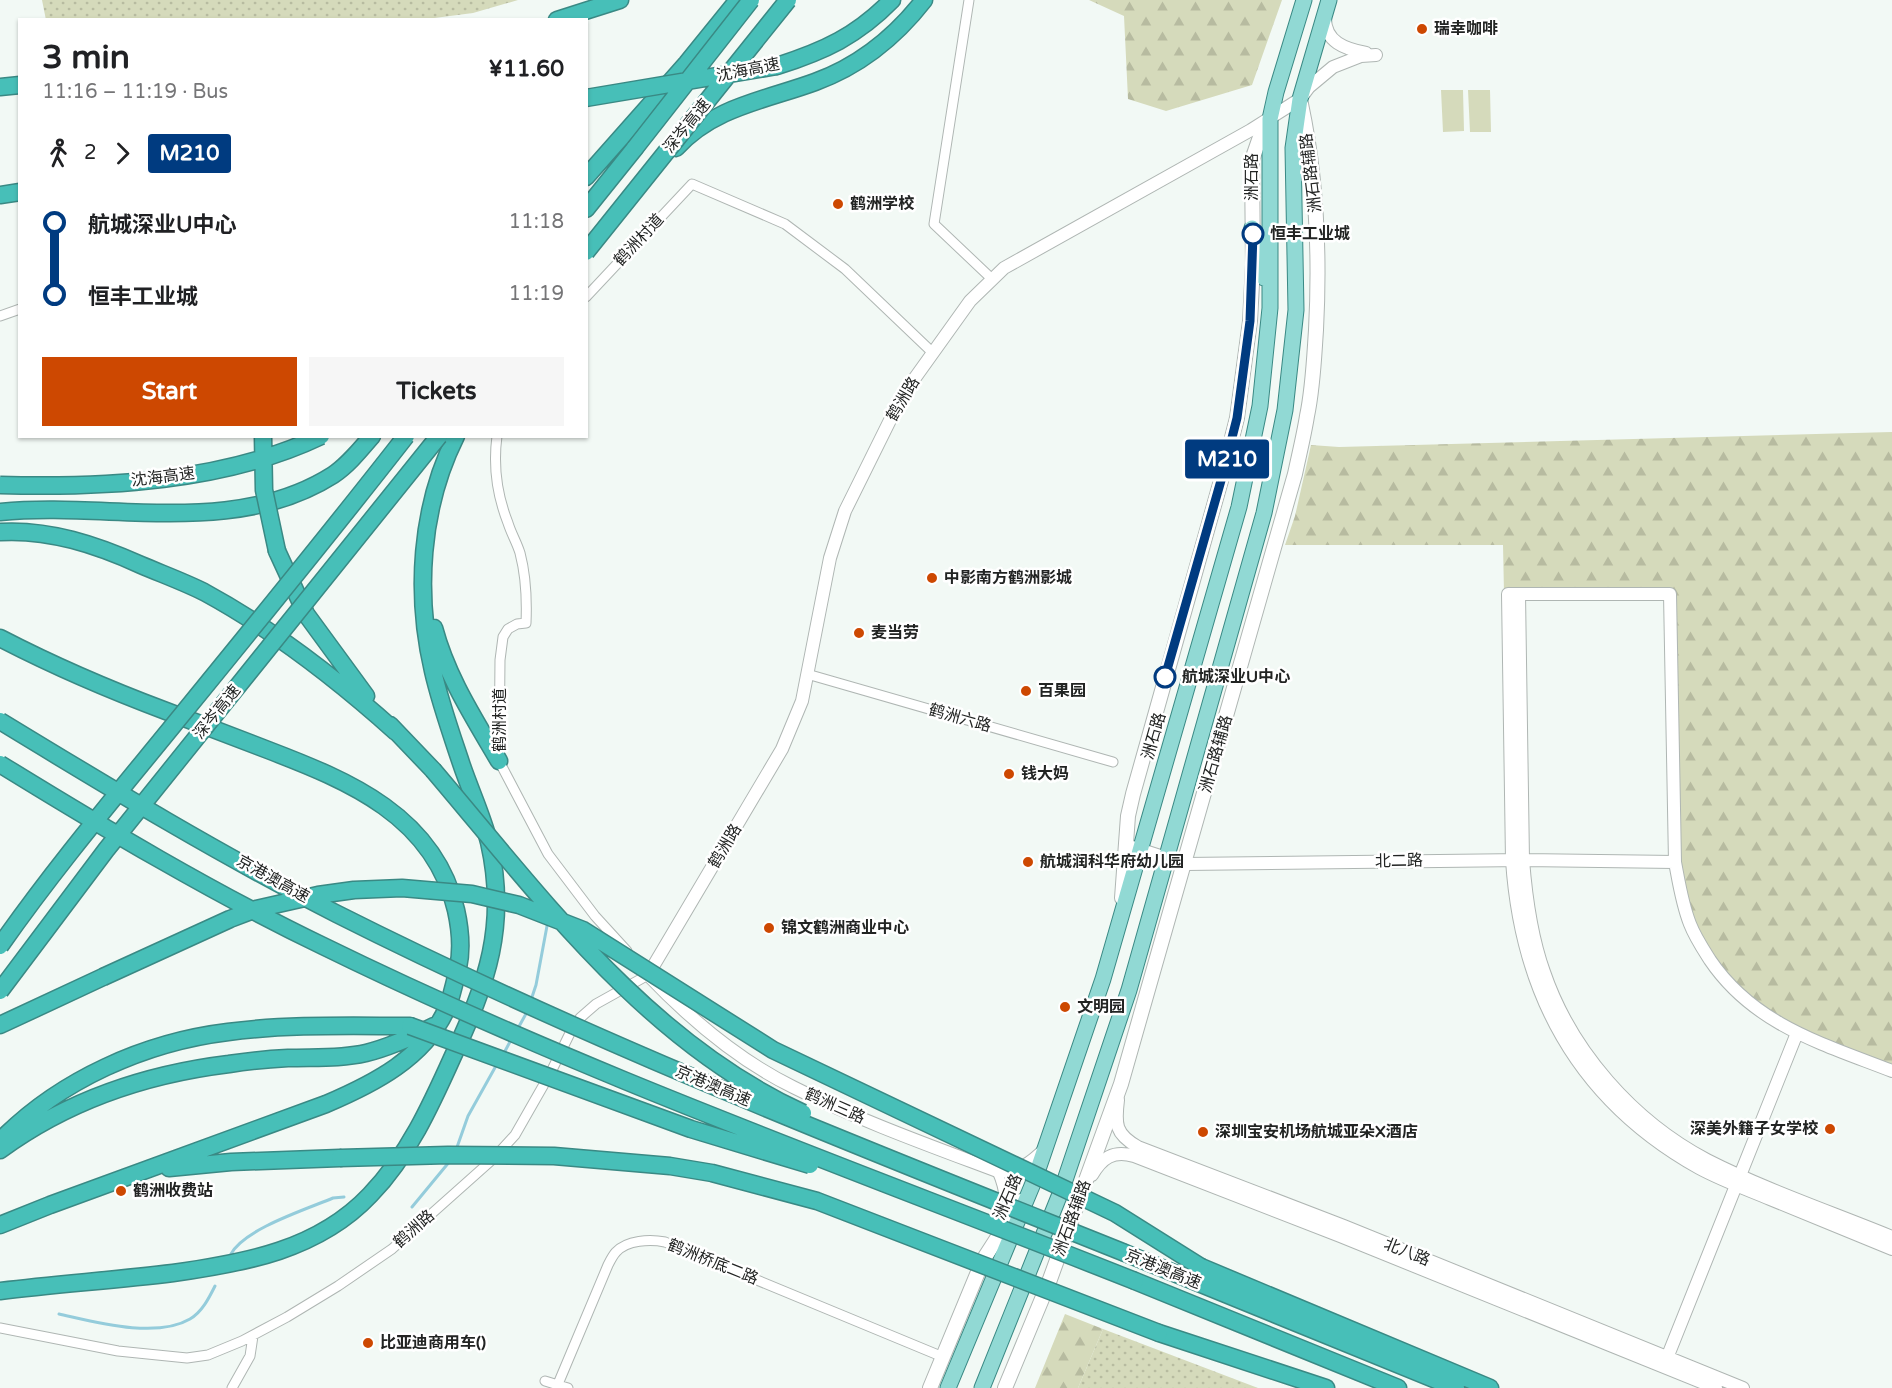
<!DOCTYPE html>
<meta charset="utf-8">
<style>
:root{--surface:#fff;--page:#f6f6f6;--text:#202124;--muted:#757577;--accent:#cd4801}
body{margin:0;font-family:"Varela Round","Noto Sans SC",sans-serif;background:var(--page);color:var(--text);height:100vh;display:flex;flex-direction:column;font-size:22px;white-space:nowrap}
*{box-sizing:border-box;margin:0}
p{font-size:20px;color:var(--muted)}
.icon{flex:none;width:33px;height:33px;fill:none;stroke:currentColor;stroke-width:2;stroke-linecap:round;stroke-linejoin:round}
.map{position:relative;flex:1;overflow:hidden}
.drawer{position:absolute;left:18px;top:18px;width:570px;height:420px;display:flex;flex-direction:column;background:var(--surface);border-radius:0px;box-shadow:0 2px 4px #0004}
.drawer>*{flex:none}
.badge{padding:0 12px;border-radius:4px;font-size:21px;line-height:39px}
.map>.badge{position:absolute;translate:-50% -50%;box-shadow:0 0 0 3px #fff}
.legs{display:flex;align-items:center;gap:9px;height:66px;padding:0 24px;font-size:20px}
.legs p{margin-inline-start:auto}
.head{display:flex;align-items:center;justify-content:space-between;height:102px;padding:0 24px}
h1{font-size:33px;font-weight:700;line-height:45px}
.cta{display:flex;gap:12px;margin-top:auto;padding:12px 24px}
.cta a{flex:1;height:69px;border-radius:0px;background:var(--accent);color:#fff;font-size:24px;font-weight:700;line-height:69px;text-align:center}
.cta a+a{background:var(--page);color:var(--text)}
ul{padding:0 24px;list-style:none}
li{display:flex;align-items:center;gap:21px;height:72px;font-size:22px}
li i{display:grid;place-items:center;width:9px;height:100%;margin:0 8px;background:currentColor}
li i::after{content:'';width:15px;height:15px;margin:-8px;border:4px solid;border-radius:50%;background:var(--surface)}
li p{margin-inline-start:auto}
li:first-child i{background:linear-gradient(#0000 50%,currentColor 0)}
li:last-child i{background:linear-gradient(currentColor 50%,#0000 0)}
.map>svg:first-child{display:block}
.grass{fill:#d5dabb}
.forest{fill:url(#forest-firs)}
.park{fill:url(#park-dots)}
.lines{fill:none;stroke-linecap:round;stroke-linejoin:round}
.stream{stroke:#94ccdb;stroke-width:3}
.minor-casing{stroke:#afb6b3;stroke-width:11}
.tertiary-casing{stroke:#afb6b3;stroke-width:14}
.secondary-casing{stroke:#afb6b3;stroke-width:16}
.primary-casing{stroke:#3a8984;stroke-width:17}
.motorway-casing{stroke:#3a8984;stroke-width:19}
.minor{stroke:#fff;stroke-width:9}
.tertiary{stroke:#fff;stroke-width:12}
.secondary{stroke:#fff;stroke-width:14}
.primary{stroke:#91d9d4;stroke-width:15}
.motorway{stroke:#47bfb8;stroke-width:16}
.motorway-bridge-casing{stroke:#3a8984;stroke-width:19;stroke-linecap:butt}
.motorway-bridge{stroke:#47bfb8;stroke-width:16}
.line-1-casing{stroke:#fff;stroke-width:14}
.line-1{stroke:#003b80;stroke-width:9}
.poi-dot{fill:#cd4801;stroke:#fff;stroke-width:2}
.stop-1-dot{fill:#fff;stroke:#003b80;stroke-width:3}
.labels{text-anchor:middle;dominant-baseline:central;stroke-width:5;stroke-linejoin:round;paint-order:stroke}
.poi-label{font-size:16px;font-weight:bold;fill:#222423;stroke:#fff;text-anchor:start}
.street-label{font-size:16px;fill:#222423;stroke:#fff}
.stop-label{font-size:16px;font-weight:bold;fill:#222423;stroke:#fff;text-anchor:start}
</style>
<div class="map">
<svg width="1892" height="1388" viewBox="0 0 1892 1388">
<defs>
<pattern id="forest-firs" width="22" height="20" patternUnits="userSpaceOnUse" patternTransform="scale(1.5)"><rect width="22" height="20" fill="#d5dabb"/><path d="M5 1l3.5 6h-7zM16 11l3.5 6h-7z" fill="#b7bba0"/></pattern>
<pattern id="park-dots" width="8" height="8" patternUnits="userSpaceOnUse" patternTransform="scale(1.5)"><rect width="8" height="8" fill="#d5dabb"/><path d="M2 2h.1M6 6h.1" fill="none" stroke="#b7bba0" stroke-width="1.8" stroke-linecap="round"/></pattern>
</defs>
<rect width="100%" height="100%" fill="#f2f9f5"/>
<path class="grass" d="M1441,90h22l1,41 -21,1z
M1468,90h22l1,42h-21z"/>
<path class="forest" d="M1089,0h193l-30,85 -86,26 -38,-12 -4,-83z
M1892,432v639l-95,-38 -76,-57 -39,-77 -12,-305 -166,-1 -1,-48h-218l10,-29 16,-71 28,2z
M1065,1314l38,15 -25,59h-43z"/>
<path class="park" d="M42,0h476l-45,13 -54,7h-373z
M1103,1329l155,59h-180z"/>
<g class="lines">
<path class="stream" d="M531,1000l5,-15 11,-59
M517,1030l10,-18
M504,1053l8,-15
M456,1150l12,-34 29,-52
M412,1207l38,-46
M231,1254c13,-25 76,-45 102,-56l11,-1
M59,1314c36,8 97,25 131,5 12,-7 19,-21 25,-33"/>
<defs>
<path id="minor" d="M969,0l-35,224 58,55
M586,297l106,-113 93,40 60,45 88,84
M0,316l20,-7
M497,436c-4,30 0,59 11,87 3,10 9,20 12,30 6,23 7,47 6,70l-9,1 -9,5 -5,8 -3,23 -1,101 49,93 47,62 32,35
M807,674l306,88
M995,1230c10,-26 13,-33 2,-59
M0,1328l118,23 69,7 21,-3 34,-14 45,-24 51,-31 54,-37 101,-90 22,-24 36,-63 20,-41 9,-13 16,-14 52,-29 -2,-3
M545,1381l23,7
M558,1384l50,-119c2,-4 5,-10 8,-13 11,-12 34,-13 49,-10l278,115
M232,1388l18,-32 3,-20"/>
<path id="tertiary" d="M1325,18c0,24 20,31 41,35
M1519,594l4,266c3,38 8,76 21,112 27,79 89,149 163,188 59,30 124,52 185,77
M1132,847l53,17 338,-4 152,2
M1892,1071c-69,-27 -138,-46 -182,-111 -7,-11 -15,-23 -20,-36 -8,-20 -11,-41 -15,-62l-5,-268h-162l4,266c9,135 67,241 187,308 22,12 47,21 71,31 41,17 81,33 122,50
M1118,1100c-3,24 -3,34 20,47l206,79 399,162
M1045,1149c-14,14 -27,24 -48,22 -69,-26 -139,-51 -204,-84 -55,-27 -103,-68 -145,-112l134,-226 20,-48 28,-143 15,-47 57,-115 68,-95 34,-33 247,-138 49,-31 9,-12 24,-20 28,-11 15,-1
M1092,1175c10,-17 21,-25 42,-19l206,80 376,152
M1665,1363l132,-330"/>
<path id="secondary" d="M1122,898l6,-82 5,-22 89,-317 15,-59 13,-97 3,-56 -1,-105 8,-23 10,-18
M930,1388l53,-128 38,-59
M1005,1388l44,-106 72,-198 174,-610c4,-19 9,-39 12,-58 6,-28 7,-57 9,-86 4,-76 1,-151 -15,-226"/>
<path id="primary" d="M1252,228l12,50
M948,1388l86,-207 69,-202 136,-472 21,-101 10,-98v-189l6,-27 28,-92
M982,1388l80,-199 67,-199 135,-477 21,-103 11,-100 -3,-162 7,-49 29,-99"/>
<path id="motorway" d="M557,20l63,-20
M777,66c47,-15 80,-30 115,-66
M0,87l20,-2
M676,148c37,-41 90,-48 139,-66 44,-16 81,-46 109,-82
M586,177l101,-114 51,-63
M0,195l20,-3
M586,209l49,-61
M0,512c109,-11 234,26 333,-37 15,-10 27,-25 39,-39
M0,532c49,-3 97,13 141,33 21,9 43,17 63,27 70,38 133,87 192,140
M277,551l29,63 60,82
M434,628c13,49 40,90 65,133
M0,638c54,28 110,52 166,73 34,13 68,26 102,39 81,31 166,66 188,160 4,18 6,40 2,58 -3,13 -6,28 -11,40 -22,50 -74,76 -121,96l-276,101 -50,20
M390,725l43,45
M0,1025l103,-48
M1,1140c59,-60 144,-98 227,-108 60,-8 121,-6 182,-6
M0,1150c67,-49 147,-76 229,-86 19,-3 40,-5 59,-6 26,-1 52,1 78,-5 24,-6 46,-16 68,-27
M169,1168l62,-6 109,-4
M1125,1253l331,135
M1201,1267l289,121
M1135,1281l263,107
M0,1291c58,-7 116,-11 173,-18 72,-10 145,-23 197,-78 38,-39 61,-90 83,-139 34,-73 55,-131 36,-214 -7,-27 -19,-52 -28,-79 -10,-30 -21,-61 -28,-92 -18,-77 -13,-163 23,-235
M1159,1333l167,55"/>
</defs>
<use href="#minor" class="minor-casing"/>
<use href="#tertiary" class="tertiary-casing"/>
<use href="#secondary" class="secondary-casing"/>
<use href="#primary" class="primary-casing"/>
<use href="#motorway" class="motorway-casing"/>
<use href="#minor" class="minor"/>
<use href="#tertiary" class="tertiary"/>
<use href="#secondary" class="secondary"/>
<use href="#primary" class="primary"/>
<use href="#motorway" class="motorway"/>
<defs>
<path id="motorway-bridge" d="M586,98l191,-32
M635,148l116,-148
M586,252l202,-252
M263,436l1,54 13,61
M0,485c104,3 225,-3 321,-49
M0,721c110,67 222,135 337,193 256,129 523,233 788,339
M0,764c104,64 213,129 323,182 263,129 540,227 812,335
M433,770c109,128 213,271 370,343
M0,946c56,-80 119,-154 180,-229 76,-93 152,-186 226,-281
M103,977l127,-58 26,-10 62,-14 36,-5 48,-2 70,6 47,11 64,25 190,120 342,163 86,54
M0,991l106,-141 333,-414
M410,1026l281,103 119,36
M340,1158l108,-3 106,1 116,10 42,7 105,28 342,132"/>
</defs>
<use href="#motorway-bridge" class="motorway-bridge-casing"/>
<use href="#motorway-bridge" class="motorway-bridge"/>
</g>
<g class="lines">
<defs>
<path id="line-1" d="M1165,677l57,-200 15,-59 13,-97 3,-87"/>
</defs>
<use href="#line-1" class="line-1-casing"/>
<use href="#line-1" class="line-1"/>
</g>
<g class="poi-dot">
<circle cx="1422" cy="29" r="6"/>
<circle cx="838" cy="204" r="6"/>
<circle cx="932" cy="578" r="6"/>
<circle cx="859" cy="633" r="6"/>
<circle cx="1026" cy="691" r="6"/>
<circle cx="1009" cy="774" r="6"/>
<circle cx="1028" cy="862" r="6"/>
<circle cx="769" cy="928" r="6"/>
<circle cx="1065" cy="1007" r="6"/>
<circle cx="1830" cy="1129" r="6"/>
<circle cx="1203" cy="1132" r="6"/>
<circle cx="121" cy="1191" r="6"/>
<circle cx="368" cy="1343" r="6"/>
</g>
<g class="stop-1-dot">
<circle cx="1253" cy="234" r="10"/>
<circle cx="1165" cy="677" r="10"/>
</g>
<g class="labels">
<g class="poi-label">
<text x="1434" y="29">瑞幸咖啡</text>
<text x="850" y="204">鹤洲学校</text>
<text x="944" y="578">中影南方鹤洲影城</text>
<text x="871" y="633">麦当劳</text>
<text x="1038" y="691">百果园</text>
<text x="1021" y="774">钱大妈</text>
<text x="1040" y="862">航城润科华府幼儿园</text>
<text x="781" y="928">锦文鹤洲商业中心</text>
<text x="1077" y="1007">文明园</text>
<text x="1818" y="1129" text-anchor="end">深美外籍子女学校</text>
<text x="1215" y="1132">深圳宝安机场航城亚朵X酒店</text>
<text x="133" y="1191">鹤洲收费站</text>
<text x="380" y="1343">比亚迪商用车()</text>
</g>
<g class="street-label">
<text transform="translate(748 70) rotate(-11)">沈海高速</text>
<text transform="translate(687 126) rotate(-51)">深岑高速</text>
<text transform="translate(1311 173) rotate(-97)">洲石路辅路</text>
<text transform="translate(1252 177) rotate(-90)">洲石路</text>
<text transform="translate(639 240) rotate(-47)">鹤洲村道</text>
<text transform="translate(903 399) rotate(-59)">鹤洲路</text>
<text transform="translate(163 477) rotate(-7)">沈海高速</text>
<text transform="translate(217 712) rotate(-51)">深岑高速</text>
<text transform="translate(960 718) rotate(16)">鹤洲六路</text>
<text transform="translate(500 720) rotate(-90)">鹤洲村道</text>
<text transform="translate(1154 736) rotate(-74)">洲石路</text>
<text transform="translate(1216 754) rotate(-74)">洲石路辅路</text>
<text transform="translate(725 846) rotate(-59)">鹤洲路</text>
<text transform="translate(1399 861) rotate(-1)">北二路</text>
<text transform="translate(273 879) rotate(29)">京港澳高速</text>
<text transform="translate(713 1086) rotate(23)">京港澳高速</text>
<text transform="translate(835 1106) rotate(24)">鹤洲三路</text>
<text transform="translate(1008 1197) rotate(-67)">洲石路</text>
<text transform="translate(1072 1218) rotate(-70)">洲石路辅路</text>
<text transform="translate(414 1229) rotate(-41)">鹤洲路</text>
<text transform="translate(1407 1252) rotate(22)">北八路</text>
<text transform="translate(713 1262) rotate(22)">鹤洲桥底二路</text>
<text transform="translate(1163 1269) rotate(22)">京港澳高速</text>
</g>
<g class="stop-label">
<text x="1270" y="234">恒丰工业城</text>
<text x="1182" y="677">航城深业U中心</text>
</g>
</g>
</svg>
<b class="badge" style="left:1227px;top:459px;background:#003b80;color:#fff">M210</b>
<section class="drawer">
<div class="head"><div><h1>3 min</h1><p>11:16 – 11:19 · Bus</p></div><b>¥11.60</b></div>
<div class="legs"><svg class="icon" aria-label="walk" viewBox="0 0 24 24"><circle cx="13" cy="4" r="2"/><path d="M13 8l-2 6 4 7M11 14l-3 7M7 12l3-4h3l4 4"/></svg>2<svg class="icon" aria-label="forward" viewBox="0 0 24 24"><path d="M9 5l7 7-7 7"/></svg><b class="badge" style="background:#003b80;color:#fff">M210</b></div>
<ul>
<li><i style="color:#003b80"></i><b>航城深业U中心</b><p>11:18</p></li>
<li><i style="color:#003b80"></i><b>恒丰工业城</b><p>11:19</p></li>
</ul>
<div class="cta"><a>Start</a><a>Tickets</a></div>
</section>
</div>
